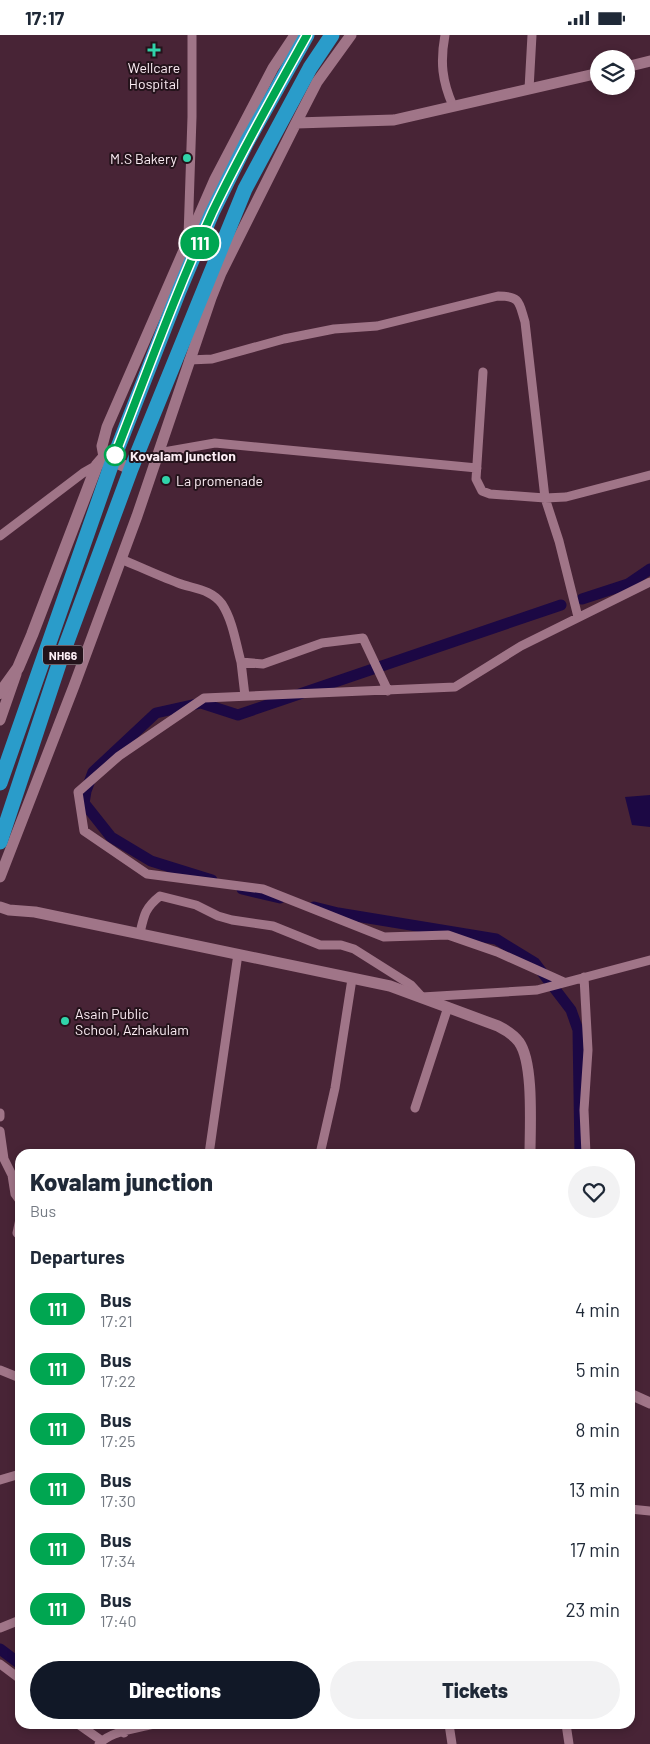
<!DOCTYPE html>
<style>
:root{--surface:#fff;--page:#f2f2f3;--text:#1f2937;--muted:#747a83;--accent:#111827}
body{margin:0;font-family:Barlow,sans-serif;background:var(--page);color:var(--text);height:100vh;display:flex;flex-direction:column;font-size:19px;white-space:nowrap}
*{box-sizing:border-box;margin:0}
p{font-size:16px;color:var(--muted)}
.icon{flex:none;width:28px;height:28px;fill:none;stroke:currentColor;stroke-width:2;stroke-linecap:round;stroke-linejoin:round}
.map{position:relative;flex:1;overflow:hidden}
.side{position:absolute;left:15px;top:1114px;width:620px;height:580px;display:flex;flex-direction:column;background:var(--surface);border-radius:15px;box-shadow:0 2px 8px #0003}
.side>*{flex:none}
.badge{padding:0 10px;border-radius:16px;font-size:18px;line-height:32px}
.fabs{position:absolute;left:590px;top:15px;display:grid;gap:10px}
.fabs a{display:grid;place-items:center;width:45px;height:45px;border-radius:50%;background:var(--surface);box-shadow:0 2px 8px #0003;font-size:25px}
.map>.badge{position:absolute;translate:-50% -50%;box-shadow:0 0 0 2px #fff}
h2{padding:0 15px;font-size:19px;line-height:45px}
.round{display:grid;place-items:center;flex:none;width:52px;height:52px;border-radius:26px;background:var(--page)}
.summary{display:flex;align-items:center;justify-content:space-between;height:85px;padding:0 15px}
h1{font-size:24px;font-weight:800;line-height:38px}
.cta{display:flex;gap:10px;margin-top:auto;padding:10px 15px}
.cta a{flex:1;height:58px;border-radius:30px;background:var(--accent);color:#fff;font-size:20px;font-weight:800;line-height:58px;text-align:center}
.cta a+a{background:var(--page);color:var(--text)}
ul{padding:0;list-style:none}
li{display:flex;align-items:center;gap:15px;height:60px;padding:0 15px}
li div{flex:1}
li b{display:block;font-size:19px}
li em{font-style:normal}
li .badge{min-width:55px;font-weight:700;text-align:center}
.status{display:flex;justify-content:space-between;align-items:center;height:35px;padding:0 25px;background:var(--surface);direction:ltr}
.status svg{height:14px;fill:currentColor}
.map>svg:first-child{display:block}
.water{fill:#1c0844}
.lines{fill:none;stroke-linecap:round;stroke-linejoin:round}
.canal{stroke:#1c0844;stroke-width:11}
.minor{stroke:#a07588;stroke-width:9}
.tertiary{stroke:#a07588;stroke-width:11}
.secondary{stroke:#a07588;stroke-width:12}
.trunk{stroke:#2a9cca;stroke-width:15}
.line-casing{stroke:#fff;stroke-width:11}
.line{stroke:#00a651;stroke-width:8}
.poi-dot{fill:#30d4aa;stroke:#24131b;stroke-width:2}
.stop-dot{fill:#fff;stroke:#00a651;stroke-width:2.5}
.labels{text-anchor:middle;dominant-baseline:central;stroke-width:4;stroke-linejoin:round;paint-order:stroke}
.shield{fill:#24131b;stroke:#bbacb3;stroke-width:1}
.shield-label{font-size:12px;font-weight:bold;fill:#fcedf4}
.poi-label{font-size:14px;fill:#fcedf4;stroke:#24131b;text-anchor:start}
.stop-label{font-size:14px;font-weight:bold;fill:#fcedf4;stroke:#24131b;text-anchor:start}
</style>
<div class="status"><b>17:17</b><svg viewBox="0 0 49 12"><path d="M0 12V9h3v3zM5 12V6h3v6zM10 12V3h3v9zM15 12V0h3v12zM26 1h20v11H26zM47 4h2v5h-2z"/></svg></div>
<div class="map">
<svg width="650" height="1709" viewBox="0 0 650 1709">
<rect width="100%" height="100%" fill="#482436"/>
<path class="water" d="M650,760v32l-18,-2 -7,-28z"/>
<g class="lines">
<path class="canal" d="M582,564l46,-15 22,-15
M212,845l-61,-19 -40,-24 -27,-34 2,-12 7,-19 63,-59 45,-10 37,12 323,-110
M242,854l38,9
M314,872l24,6 158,26 39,24 36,47 7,20 2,124
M0,1614l20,15"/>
<path class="minor" d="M445,0c-5,27 -3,46 8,71
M529,54l3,-54
M188,202l4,-120v-82
M189,325l23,-1 72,-20 50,-10 43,-3 121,-30c23,0 21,7 27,26l20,176 14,43 19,76
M483,337l-7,107 6,12 8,3 55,4 21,-1 84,-22
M158,418l57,-10 262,25
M0,501l83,-63 14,-8
M121,524c19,8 38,17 57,24 16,6 33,6 44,21 11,17 14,40 19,58
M245,661l-4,-34 22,2 59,-21 41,-5 25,53
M140,898c4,-18 5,-25 20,-37l36,9 22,11 14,4 41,6 47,19h21l13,4 57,36 11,12 115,-7 113,-30
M584,942l4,73 -4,60 2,44
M564,947l-67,-30 -49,-17 -64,2 -121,-48 -116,-15 -63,-43 -6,-39 41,-36 85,-58 251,-11 66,-41 129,-64
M415,1073l33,-101
M0,1078v4
M0,1096l4,28 8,16 3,19 5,7
M209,1119l29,-200
M320,1119l15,-66 17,-109
M20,1184l-3,14 3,3
M0,1335l20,8
M0,1445l20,-6
M630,1474l20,2
M0,1593l20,-8
M0,1629l20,15
M78,1689l24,17
M118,1689l6,9
M449,1689l3,20
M566,1689l3,20
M99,1709c12,-13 40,-16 56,-20"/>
<path class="tertiary" d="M626,32l24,-6
M296,88l21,-41 34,-47
M104,422l-2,-11 5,-19 108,-248 58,-111 22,-33
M0,685l16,-46
M0,842l74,-191 63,-170 74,-218 10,-25 75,-150 98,-3 205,-47
M0,872l9,3 26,2 355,74 108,40c8,4 15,8 21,16 15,21 11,85 11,112
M630,1359l20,9"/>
<path class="secondary" d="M0,658l18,-25 14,-33 65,-170 7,-8 27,12"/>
<path class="trunk" d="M0,748l113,-323 66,-169 33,-78 35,-71 60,-107
M0,807l61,-184 70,-189 114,-280 65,-121 22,-33"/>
</g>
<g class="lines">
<defs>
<path id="line" d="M113,425c32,-82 62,-166 99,-247 29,-61 62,-119 95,-178"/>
</defs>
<use href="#line" class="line-casing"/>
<use href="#line" class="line"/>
</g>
<g class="poi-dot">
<path d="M151.5 7.5h5v5h5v5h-5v5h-5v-5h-5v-5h5z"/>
<circle cx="187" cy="123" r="5"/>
<circle cx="166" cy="445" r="5"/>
<circle cx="65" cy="986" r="5"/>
</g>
<circle class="stop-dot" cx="115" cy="420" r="10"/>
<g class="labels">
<rect class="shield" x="43" y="610.5" width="40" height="19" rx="4"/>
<g class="shield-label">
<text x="63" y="620">NH66</text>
</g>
<g class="poi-label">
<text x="154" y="32" text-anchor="middle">Wellcare<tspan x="154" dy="16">Hospital</tspan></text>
<text x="177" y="123" text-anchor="end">M.S Bakery</text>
<text x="176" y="445">La promenade</text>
<text x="75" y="978">Asain Public<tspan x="75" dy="16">School, Azhakulam</tspan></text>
</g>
<g class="stop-label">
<text x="130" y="420">Kovalam junction</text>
</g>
</g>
</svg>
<div class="fabs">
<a><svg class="icon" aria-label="layers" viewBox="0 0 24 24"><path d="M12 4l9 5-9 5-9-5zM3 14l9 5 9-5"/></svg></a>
</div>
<b class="badge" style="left:200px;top:208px;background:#00a651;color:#fff">111</b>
<section class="side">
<div class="summary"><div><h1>Kovalam junction</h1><p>Bus</p></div><a class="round"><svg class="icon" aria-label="heart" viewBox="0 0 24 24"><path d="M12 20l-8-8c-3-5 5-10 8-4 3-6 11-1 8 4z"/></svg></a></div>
<h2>Departures</h2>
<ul>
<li><span class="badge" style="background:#00a651;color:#fff">111</span><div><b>Bus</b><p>17:21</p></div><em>4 min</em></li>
<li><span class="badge" style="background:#00a651;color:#fff">111</span><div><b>Bus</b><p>17:22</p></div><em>5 min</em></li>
<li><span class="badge" style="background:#00a651;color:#fff">111</span><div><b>Bus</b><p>17:25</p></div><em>8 min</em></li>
<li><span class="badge" style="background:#00a651;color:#fff">111</span><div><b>Bus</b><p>17:30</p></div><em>13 min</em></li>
<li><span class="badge" style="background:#00a651;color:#fff">111</span><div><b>Bus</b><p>17:34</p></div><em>17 min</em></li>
<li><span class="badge" style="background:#00a651;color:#fff">111</span><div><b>Bus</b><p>17:40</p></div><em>23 min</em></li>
</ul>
<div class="cta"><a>Directions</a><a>Tickets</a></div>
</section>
</div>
